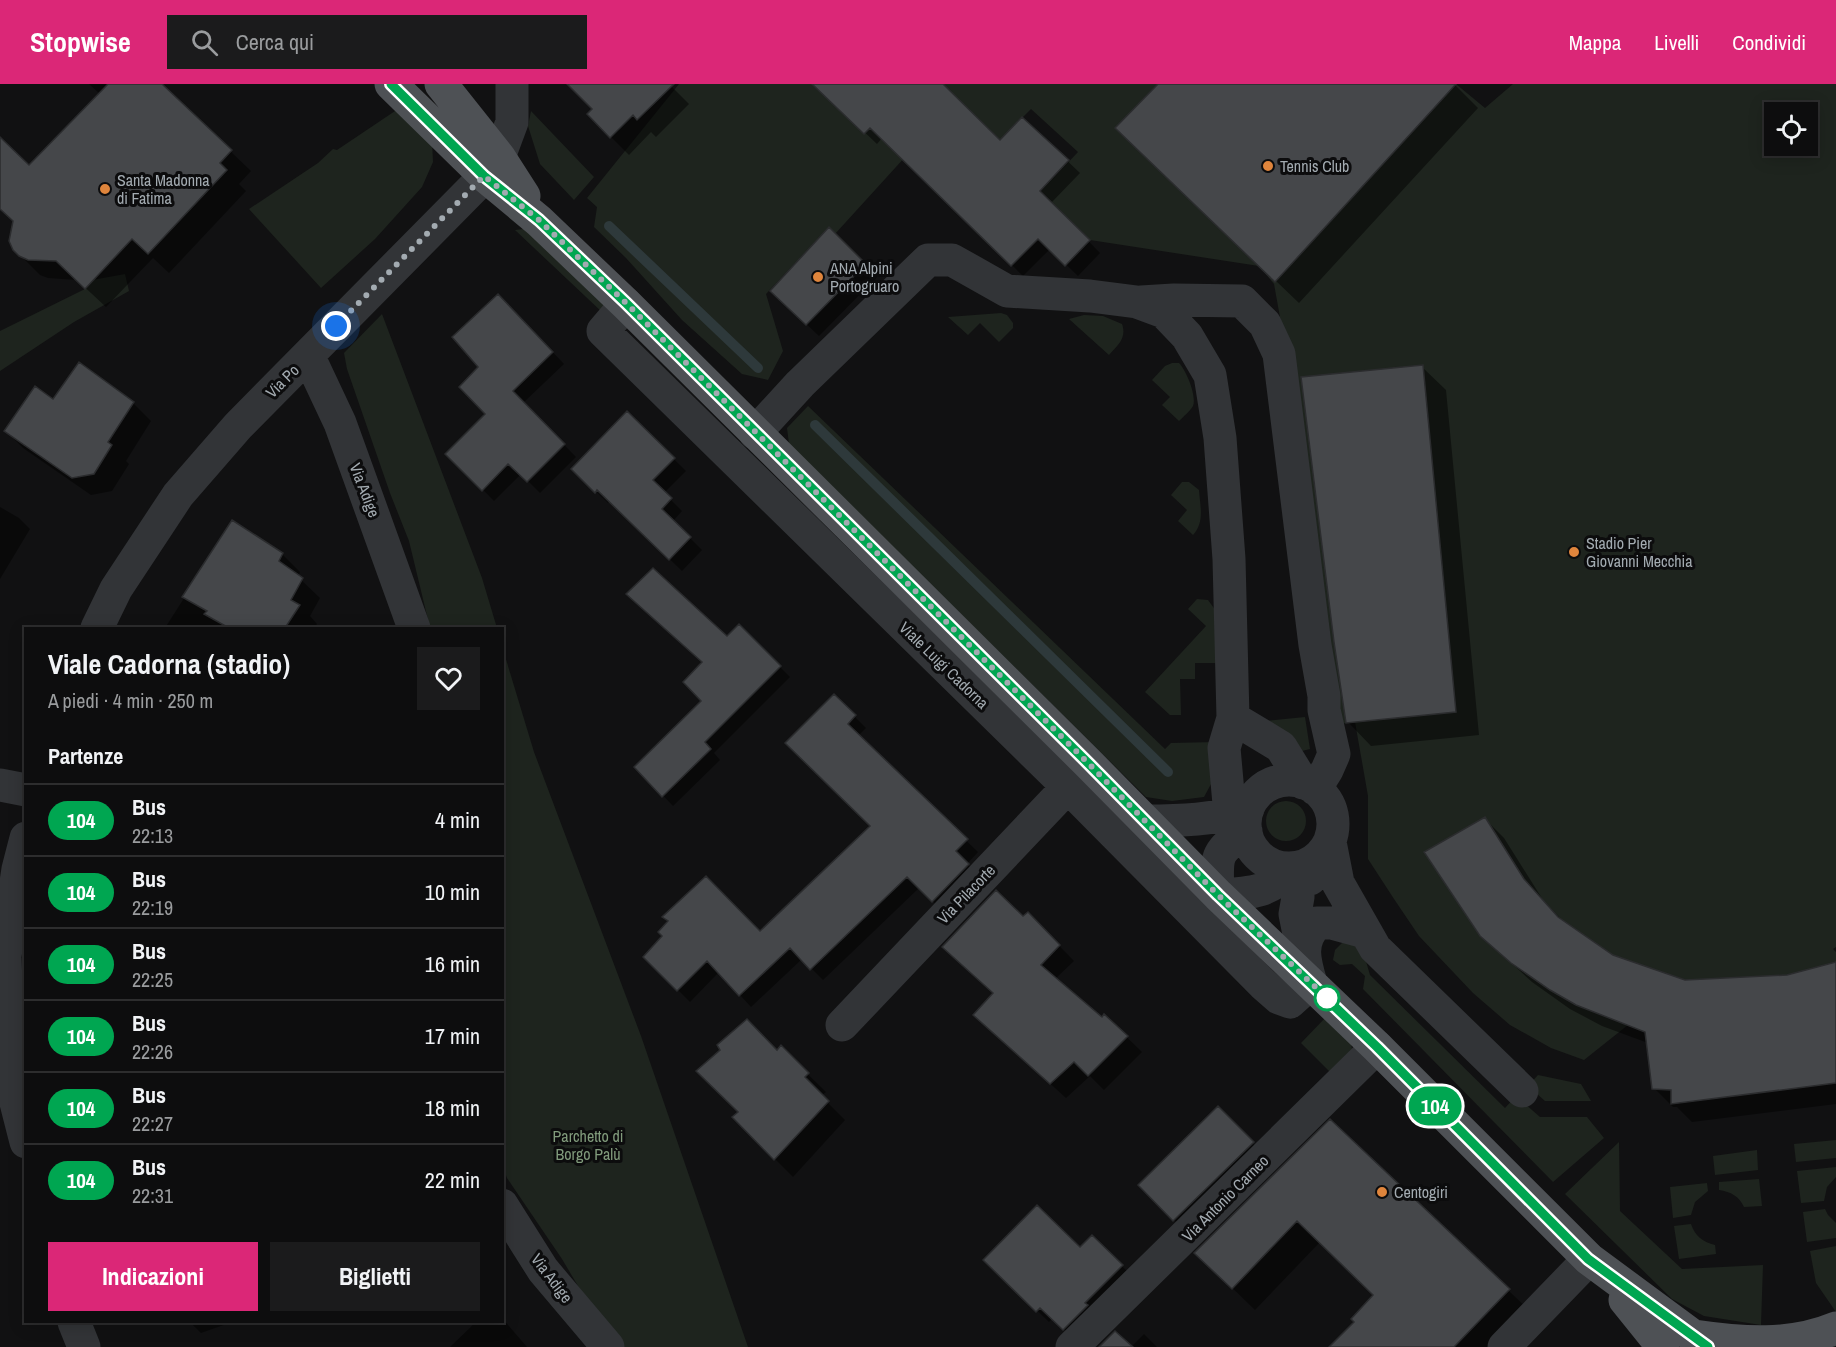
<!DOCTYPE html>
<html lang="it">
<meta charset="utf-8">
<style>
:root{--surface:#0d0d0e;--page:#1b1b1c;--text:#f1f3f6;--muted:#9a9c9e;--line:#2d2d2e;--accent:#db2777}
body{margin:0;font-family:"Archivo Narrow",sans-serif;background:var(--page);color:var(--text);height:100vh;display:flex;flex-direction:column;font-size:22px;white-space:nowrap}
*{box-sizing:border-box;margin:0}
p{font-size:20px;color:var(--muted)}
.icon{flex:none;width:33px;height:33px;fill:none;stroke:currentColor;stroke-width:2;stroke-linecap:round;stroke-linejoin:round}
.map{position:relative;flex:1;overflow:hidden}
.panel{position:absolute;left:24px;top:543px;width:480px;height:696px;display:flex;flex-direction:column;background:var(--surface);border-radius:0px;box-shadow:0 3px 15px #0003,0 0 0 2px var(--line)}
.panel>*{flex:none}
.badge{padding:0 12px;border-radius:20px;font-size:21px;line-height:39px}
.controls{position:absolute;left:1764px;top:18px;display:grid;gap:12px}
.controls a{display:grid;place-items:center;width:54px;height:54px;border-radius:0px;background:var(--surface);box-shadow:0 3px 15px #0003,0 0 0 2px var(--line);font-size:30px}
.you{position:absolute;width:30px;height:30px;margin:-15px;border:4px solid #fff;border-radius:50%;background:#1a73e8;box-shadow:0 0 0 9px #1a73e833}
.map>.badge{position:absolute;translate:-50% -50%;box-shadow:0 0 0 3px #fff}
h2{padding:0 24px;font-size:22px;line-height:54px}
.round{display:grid;place-items:center;flex:none;width:63px;height:63px;border-radius:0px;background:var(--page)}
.head{display:flex;align-items:center;justify-content:space-between;height:102px;padding:0 24px}
h1{font-size:28px;font-weight:700;line-height:45px}
.cta{display:flex;gap:12px;margin-top:auto;padding:12px 24px}
.cta a{flex:1;height:69px;border-radius:0px;background:var(--accent);color:#fff;font-size:24px;font-weight:700;line-height:69px;text-align:center}
.cta a+a{background:var(--page);color:var(--text)}
ul{padding:0;list-style:none}
li{display:flex;align-items:center;gap:18px;height:72px;padding:0 24px;border-top:2px solid var(--line)}
li div{flex:1}
li b{display:block;font-size:22px}
li em{font-style:normal}
li .badge{min-width:66px;font-weight:700;text-align:center}
header{display:flex;align-items:center;gap:36px;box-sizing:border-box;height:84px;padding:0 30px;background:var(--accent);color:#fff}
header strong{font-size:28px}
nav{display:flex;gap:33px;margin-inline-start:auto;font-size:21px}
.search{width:420px;height:54px;background:var(--page);display:flex;align-items:center;gap:15px;box-sizing:border-box;padding:0 21px;border-radius:0px;color:var(--muted);font-size:22px}
.map>svg:first-child{display:block}
.green{fill:#1e241e;fill-rule:evenodd}
.shadow{fill:#0007}
.lines{fill:none;stroke-linecap:round;stroke-linejoin:round}
.stream{stroke:#2e393b;stroke-width:10}
.building{fill:#45474a;stroke:#2b2c2e;stroke-width:1.5}
.minor{stroke:#323437;stroke-width:33}
.major{stroke:#4e5155;stroke-width:33}
.line-casing{stroke:#fff;stroke-width:14}
.line{stroke:#00a651;stroke-width:9}
.walk{stroke:#a3abb1;stroke-width:6;stroke-dasharray:0 10.8}
.poi-dot{fill:#df853c;stroke:#0c0c0d;stroke-width:2}
.stop-dot{fill:#fff;stroke:#00a651;stroke-width:3}
.labels{text-anchor:middle;dominant-baseline:central;stroke-width:6;stroke-linejoin:round;paint-order:stroke}
.poi-label{font-size:16px;fill:#a3abb1;stroke:#0c0c0d;text-anchor:start}
.street-label{font-size:16px;fill:#a3abb1;stroke:#0c0c0d}
.park-label{font-size:16px;fill:#819b7c;stroke:#0c0c0d}
</style>
<header>
<strong>Stopwise</strong>
<div class="search"><svg class="icon" aria-label="search" viewBox="0 0 24 24"><circle cx="10" cy="10" r="6"/><path d="M15 15l6 6"/></svg>Cerca qui</div>
<nav><a>Mappa</a><a>Livelli</a><a>Condividi</a></nav>
</header>
<div class="map">
<svg width="1836" height="1263" viewBox="0 0 1836 1263">
<rect width="100%" height="100%" fill="#111112"/>
<path class="green" d="M679,0h232l15,50 -91,100 -6,-7 -63,67 17,57 -15,29 -26,-6 -60,-54 -56,-62 -32,-31 3,-20 -10,-9z
M943,0h513l29,24 28,-24h323v863l-3,2 3,3v131l-165,21v-14l-19,-1 -11,-91 -13,27 -44,35 -33,-12 -41,-23 -37,-32 -54,-57 -25,-37 -26,-40v-63l-13,-74 -24,3 -40,-347 -17,-94 -15,-18 -169,-26 -49,-49 37,-39 -47,-43 -31,31zM1774,28h34v34h-34z
M401,23l31,34 1,21 -11,25 -47,52 -54,49 -72,-79 69,-46 15,-14 4,1z
M531,27l63,66 -20,23 -34,-36 -12,-38z
M531,144l80,78 -8,7 -88,-83z
M125,190l4,17 -55,31 -74,49v-40l85,-42 7,-9z
M1001,229l6,2 6,8v5l-14,14 -19,-19 -12,12 -20,-18z
M382,230l100,264 15,50h-67l-21,-87 -19,-48 -43,-124 -3,-16z
M1084,231l19,1 19,8c5,14 -4,21 -13,31l-40,-36z
M1172,279h7c7,7 18,33 14,43 -3,5 -10,11 -14,15l-17,-16 8,-8 -18,-17 13,-14z
M808,322l357,343 6,-6 45,-1 1,31 -13,24 -32,4 -26,-4 -357,-353 -2,-16z
M1182,398h7l10,8c1,16 6,32 -6,45l-15,-14 9,-11 -16,-15z
M1197,515l11,1 8,11v52h-21v16h-15l1,36h-11l-25,-23 61,-66 -18,-17z
M502,562l32,106 107,284 107,311h-125l-29,-34 -32,-54 -55,-81 -4,-10z
M1305,633l5,32 -12,3 -33,-31z
M1266 737a20 20 0 1 1 40 0a20 20 0 1 1-40 0Z
M1343,858h9l13,16 5,17 135,133 11,-12 24,21h47l17,21 -51,44 -190,-193 2,-13 -13,-12 -12,1 -7,-5 2,-10z
M1326,933l25,25 2,15 -20,18 -32,-32z
M1538,991l43,9 10,17h-46l-17,-15z
M1836,1056v18l-40,4 -2,-18z
M1619,1058l1,69 62,58 81,-4 -2,60 -57,-9 -32,-17 -107,-105z
M1757,1066l1,20 -43,5 -2,-19z
M1836,1083v10l-9,10 -3,14 -23,2 -4,-32z
M1759,1095l3,27 -18,1c-5,-11 -13,-15 -25,-17v-8z
M1707,1099l1,8 -13,11 -4,13 -18,3 -3,-31z
M1825,1125l3,6 8,8v15l-29,4 -4,-30z
M1691,1140c4,12 12,18 24,21l1,9 -37,5 -5,-33z
M1836,1162v66l-20,-29 -6,-32z"/>
<path class="shadow" d="M89,0h71l91,87 -12,13 7,7 -77,82 -16,-15 -47,49 -29,-27 -29,-2 -8,-3 -26,-26v-28l-14,-14v-68l29,28 71,-73z
M569,0h100l20,20 -33,33 -5,-5 -22,23 -18,-18 -17,-28z
M814,0h127l59,58 23,-23 57,54 -29,30 49,50 -22,23 -28,-27 -27,27 -141,-138 -5,6z
M1160,0h294l24,24 -179,195 -159,-152z
M829,145l48,48 -58,59 -35,-33z
M510,223l54,57 -41,39 53,54 -36,36 -19,-19 -27,27 -46,-47 40,-40z
M1422,283l24,23 33,345 -108,11 -23,-24z
M54,317l79,2 18,18 -25,40 3,3 -17,27 -21,4 -68,-47 -17,-17z
M627,329l59,58 -22,22 18,18 -9,10 29,29 -20,21 -72,-70 -2,2 -35,-34z
M0,423l19,11 11,11 -30,50z
M232,439l50,31 18,18 -2,5 22,21 -10,18 7,8 -3,4h-149z
M739,542l51,51 -76,76 6,7 -47,46 -37,-39 67,-66 1,-39z
M834,612l32,32 -8,8 120,116 -11,12 13,12 -35,37 -26,-25 -96,92 -21,-21 -51,48 -32,-35 -29,30 -45,-45 115,-24 112,-107z
M1485,735l19,19 39,62 20,21 49,35 73,25 102,-4 49,-14v141l-144,18 -15,-15h-4l-19,-19 -6,-45 -46,-17 -32,-17 -38,-27 -51,-47z
M1028,830l46,47 -19,18 47,40 3,-3 37,36 -38,38 -14,-14 -24,22 -76,-69 5,-35 28,-76z
M781,964l45,44 -5,4 24,24 -52,57 -18,-18 -35,-47z
M1218,1024l46,47 -78,77 -46,-47z
M1330,1037l201,191 -33,35h-166l24,-25 19,-27 -55,-53 -65,68 -36,-35z
M1092,1153l41,40 -58,63 -22,-22 -4,4 -64,-62 95,-11z
M502,1234l25,29h-77l26,-25h26z
M190,1238h42l-31,11z
M1144,1250l13,13h-26z"/>
<g class="lines">
<path class="stream" d="M609,142l149,142
M815,341l353,347"/>
</g>
<path class="building" d="M108,0h54l70,66 -12,13 7,7 -79,84 -16,-15 -47,50 -29,-28 -28,-1 -9,-4 -6,-6 -4,-9 4,-20 -13,-12v-72l29,28z
M567,0h107l-37,36 -4,-5 -23,23 -23,-24 5,-5z
M812,0h131l57,56 22,-23 47,43 -29,31 50,49 -25,26 -27,-27 -27,27 -141,-138 -6,6z
M1158,0h298l-181,198 -160,-154z
M829,143l37,37 -60,61 -36,-34z
M498,210l55,58 -40,39 52,53 -38,38 -19,-18 -26,27 -37,-37 40,-40 -26,-27 19,-20 -26,-30z
M79,278l55,40 -26,40 4,3 -18,29 -22,4 -68,-47 31,-45 18,13z
M1423,281l33,347 -110,11 -12,-81 -33,-265z
M627,327l48,47 -22,22 19,18 -10,11 29,28 -22,23 -72,-70 -2,3 -24,-24z
M232,436l51,33 -4,8 24,17 -12,22 9,5 -15,23h-56l-25,-14 3,-3 -25,-14z
M653,484l74,68 12,-12 42,42 -76,76 6,7 -49,48 -28,-30 67,-66 -18,-19 19,-20 -76,-68z
M834,610l22,21 -8,9 120,115 -12,12 13,13 -37,38 -25,-25 -97,93 -20,-22 -51,48 -32,-35 -30,30 -34,-34 19,-21 -4,-4 10,-11 -6,-4 44,-41 54,55 110,-105 -85,-83z
M1485,733l39,62 34,38 55,38 72,25 102,-5 49,-13v121l-165,21v-14l-19,-1 -7,-57 -69,-27 -26,-15 -39,-27 -31,-27 -56,-84z
M996,806l27,26 5,-4 32,33 -19,20 61,52 2,-3 24,22 -40,40 -14,-14 -24,22 -77,-69 20,-22 -51,-46z
M747,935l30,31 4,-5 28,28 -4,4 24,24 -55,59 -42,-43 6,-5 -42,-41 24,-21 -3,-5z
M1218,1022l36,36 -81,79 -35,-36z
M1330,1035l180,170 -56,58h-125l25,-25 -3,-3 22,-24 -76,-74 -65,68 -38,-36z
M1037,1121l43,42 12,-12 31,30 -38,38 3,2 -25,25 -23,-22 -4,4 -53,-52z
M1115,1247l18,16h-34z"/>
<g class="lines">
<path class="minor" d="M1141,218l33,-2 68,1 23,23 14,30 36,291 9,51v14l10,44 -7,16 -12,19
M626,220l-23,27 465,456 195,197 16,14 11,4 21,-19c-7,-23 -12,-41 6,-60h15l33,9
M308,271l32,68 74,205
M755,349l45,-49 128,-124h24l55,31 83,5 47,6 27,10 23,24 23,39 10,63 9,121 4,159 -9,30 6,67
M97,544l19,-39 62,-94 60,-69 247,-250 14,-19 13,-35v-38
M1233,634l48,29 22,36
M1245 740a44 44 0 1 1 88 0a44 44 0 1 1-88 0Z
M0,701l26,5
M1145,737c35,0 69,-1 103,-12
M1246,747c-33,23 -29,25 -28,64 39,-2 47,-3 80,-27
M26,754l-8,31 -13,87 2,58 6,77 13,51
M1330,758l8,41 37,65 147,143
M1303,870l-8,-40 3,-17v-29l12,11
M842,941l240,-253
M502,1121l41,65 65,77
M74,1238l10,25
M1072,1263l305,-300
M1504,1263l85,-88"/>
<path class="major" d="M391,0l94,92 54,45 87,83 463,460 129,131 159,152 212,212 119,88
M441,0l58,73 25,39
M1625,1216l38,47
M1694,1252c48,7 96,11 142,-8"/>
</g>
<g class="lines">
<defs>
<path id="line" d="M391,0l93,92 55,44 87,83 463,461 129,131 159,152 211,212 120,88"/>
</defs>
<use href="#line" class="line-casing"/>
<use href="#line" class="line"/>
<path class="walk" d="M336,242l148,-150 55,44 87,83 463,461 129,131 109,103"/>
</g>
<g class="poi-dot">
<circle cx="1268" cy="82" r="6"/>
<circle cx="105" cy="105" r="6"/>
<circle cx="818" cy="193" r="6"/>
<circle cx="1574" cy="468" r="6"/>
<circle cx="1382" cy="1108" r="6"/>
</g>
<circle class="stop-dot" cx="1327" cy="914" r="12"/>
<g class="labels">
<g class="poi-label">
<text x="1280" y="82">Tennis Club</text>
<text x="117" y="96">Santa Madonna<tspan x="117" dy="18">di Fatima</tspan></text>
<text x="830" y="184">ANA Alpini<tspan x="830" dy="18">Portogruaro</tspan></text>
<text x="1586" y="459">Stadio Pier<tspan x="1586" dy="18">Giovanni Mecchia</tspan></text>
<text x="1394" y="1108">Centogiri</text>
</g>
<g class="street-label">
<text transform="translate(282 297) rotate(-45)">Via Po</text>
<text transform="translate(365 406) rotate(69)">Via Adige</text>
<text transform="translate(944 581) rotate(44)">Viale Luigi Cadorna</text>
<text transform="translate(966 810) rotate(-46)">Via Pilacorte</text>
<text transform="translate(1225 1114) rotate(-45)">Via Antonio Carneo</text>
<text transform="translate(552 1194) rotate(53)">Via Adige</text>
</g>
<g class="park-label">
<text x="588" y="1052">Parchetto di<tspan x="588" dy="18">Borgo Palù</tspan></text>
</g>
</g>
</svg>
<div class="controls">
<a><svg class="icon" aria-label="locate" viewBox="0 0 24 24"><circle cx="12" cy="12" r="6"/><path d="M12 2v4M12 18v4M2 12h4M18 12h4"/></svg></a>
</div>
<div class="you" style="left:336px;top:242px"></div>
<b class="badge" style="left:1435px;top:1022px;background:#00a651;color:#fff">104</b>
<section class="panel">
<div class="head"><div><h1>Viale Cadorna (stadio)</h1><p>A piedi · 4 min · 250 m</p></div><a class="round"><svg class="icon" aria-label="heart" viewBox="0 0 24 24"><path d="M12 20l-8-8c-3-5 5-10 8-4 3-6 11-1 8 4z"/></svg></a></div>
<h2>Partenze</h2>
<ul>
<li><span class="badge" style="background:#00a651;color:#fff">104</span><div><b>Bus</b><p>22:13</p></div><em>4 min</em></li>
<li><span class="badge" style="background:#00a651;color:#fff">104</span><div><b>Bus</b><p>22:19</p></div><em>10 min</em></li>
<li><span class="badge" style="background:#00a651;color:#fff">104</span><div><b>Bus</b><p>22:25</p></div><em>16 min</em></li>
<li><span class="badge" style="background:#00a651;color:#fff">104</span><div><b>Bus</b><p>22:26</p></div><em>17 min</em></li>
<li><span class="badge" style="background:#00a651;color:#fff">104</span><div><b>Bus</b><p>22:27</p></div><em>18 min</em></li>
<li><span class="badge" style="background:#00a651;color:#fff">104</span><div><b>Bus</b><p>22:31</p></div><em>22 min</em></li>
</ul>
<div class="cta"><a>Indicazioni</a><a>Biglietti</a></div>
</section>
</div>
